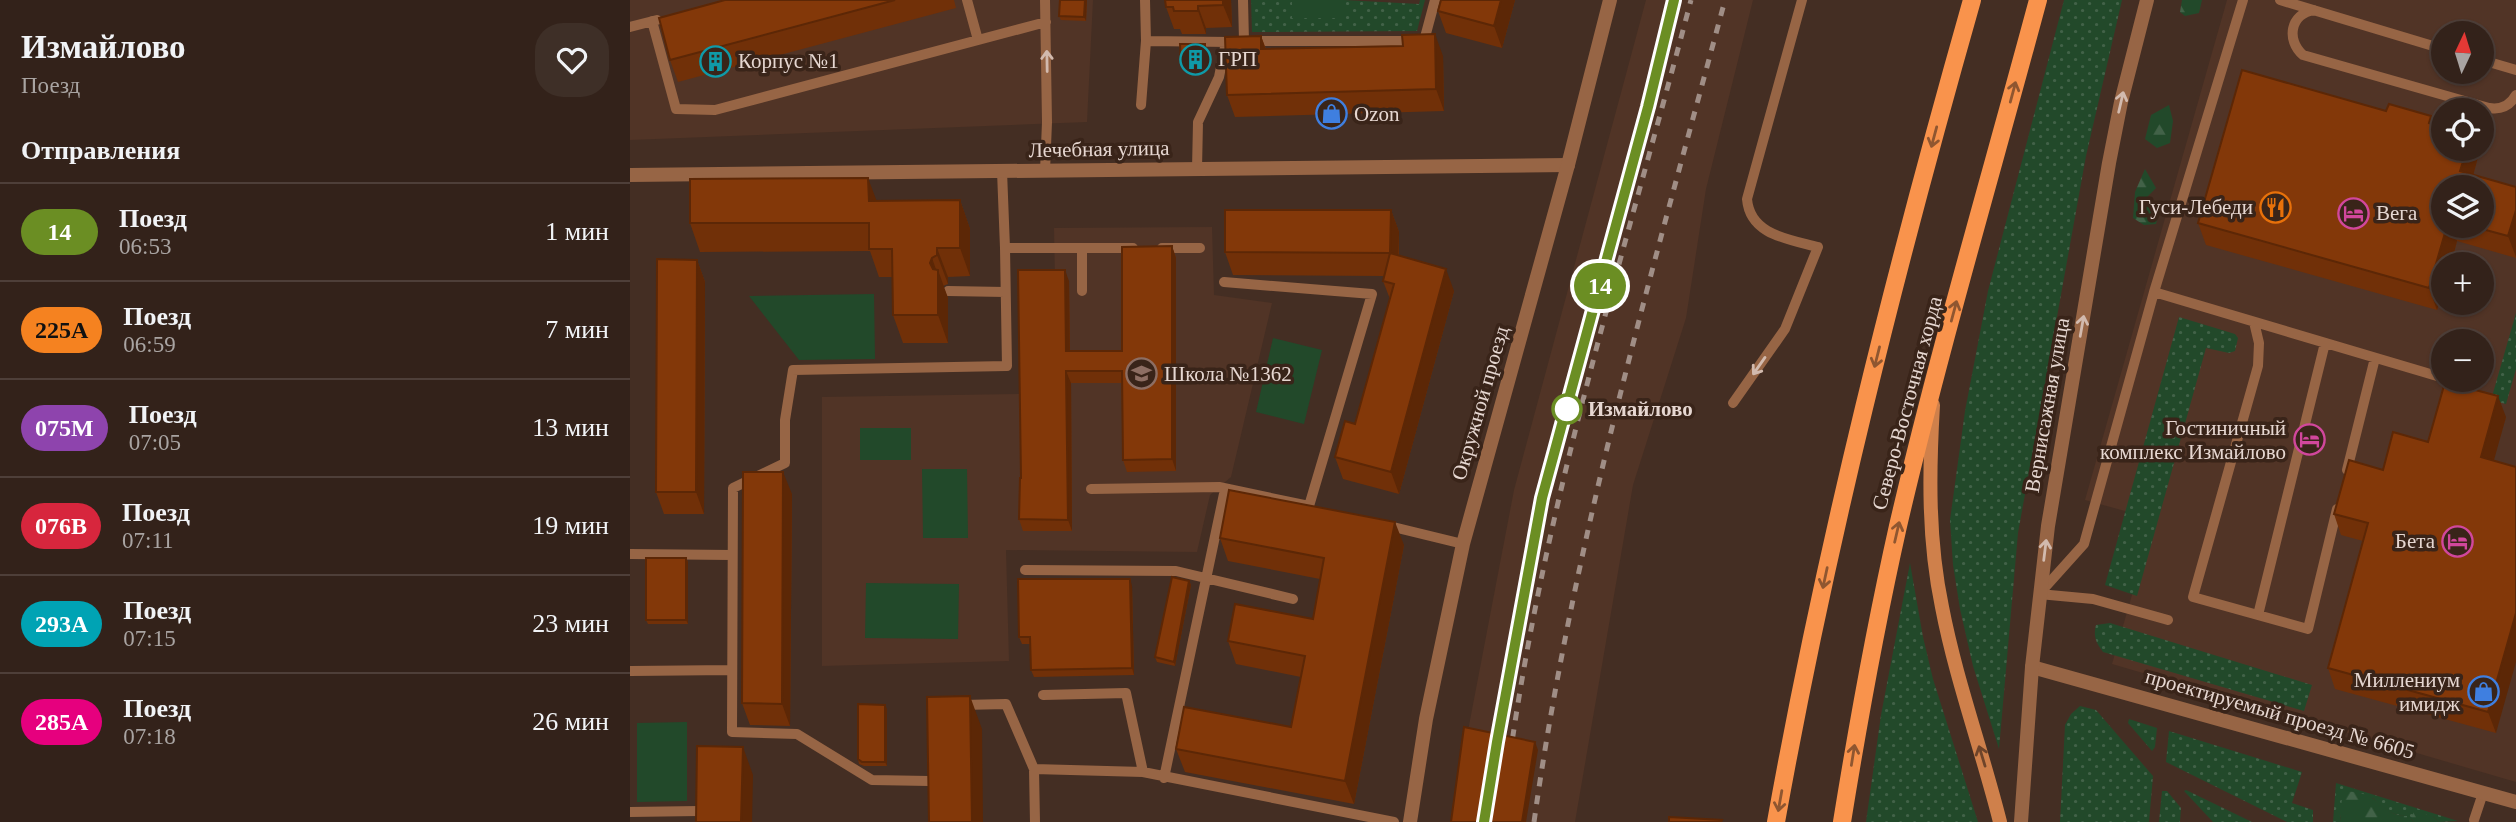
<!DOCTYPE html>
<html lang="ru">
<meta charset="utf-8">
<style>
:root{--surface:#33221a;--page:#3e2f27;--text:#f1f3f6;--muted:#a9a4a2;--line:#4e3f39}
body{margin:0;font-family:Georgia,serif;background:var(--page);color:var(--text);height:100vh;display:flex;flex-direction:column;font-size:26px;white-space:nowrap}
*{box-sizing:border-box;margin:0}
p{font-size:23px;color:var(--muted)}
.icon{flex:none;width:38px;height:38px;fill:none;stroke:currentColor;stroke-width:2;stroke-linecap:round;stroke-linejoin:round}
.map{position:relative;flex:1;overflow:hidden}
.side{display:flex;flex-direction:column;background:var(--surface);width:630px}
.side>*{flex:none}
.badge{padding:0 14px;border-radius:23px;font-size:24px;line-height:46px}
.needle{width:46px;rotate:4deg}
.buttons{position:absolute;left:1801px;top:21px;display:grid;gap:14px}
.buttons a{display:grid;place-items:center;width:63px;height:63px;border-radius:50%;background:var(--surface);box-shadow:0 2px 5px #0004,0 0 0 2px var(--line);font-size:35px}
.map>.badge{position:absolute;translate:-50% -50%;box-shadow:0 0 0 4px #fff}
h2{padding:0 21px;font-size:26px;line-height:63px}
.round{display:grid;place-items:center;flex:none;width:74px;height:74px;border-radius:28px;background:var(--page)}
.overview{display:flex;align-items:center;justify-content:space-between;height:119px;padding:0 21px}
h1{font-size:33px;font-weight:700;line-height:52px}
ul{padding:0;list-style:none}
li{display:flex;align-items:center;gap:21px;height:98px;padding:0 21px;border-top:2px solid var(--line)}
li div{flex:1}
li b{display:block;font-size:26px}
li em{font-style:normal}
li .badge{min-width:77px;font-weight:700;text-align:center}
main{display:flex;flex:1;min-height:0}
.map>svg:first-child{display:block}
.built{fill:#513426;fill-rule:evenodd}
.grass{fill:url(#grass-dots)}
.forest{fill:url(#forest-firs)}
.park{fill:#22492a}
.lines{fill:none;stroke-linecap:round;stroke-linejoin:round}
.service{stroke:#976545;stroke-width:10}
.minor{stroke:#976545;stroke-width:14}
.tertiary{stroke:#976545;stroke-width:14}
.secondary{stroke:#cf804b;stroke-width:14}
.primary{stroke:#f9934c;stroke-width:18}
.rail{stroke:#a08e86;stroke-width:5;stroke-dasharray:9 9;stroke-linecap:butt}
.wall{fill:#713008;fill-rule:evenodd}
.shaded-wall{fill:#5c2706}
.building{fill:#833809;stroke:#5c2706;stroke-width:2}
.oneway{stroke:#d2baae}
.oneway2{stroke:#8f5630}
.oneway3{stroke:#6e442a}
.line-casing{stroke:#fff;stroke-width:16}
.line{stroke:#6b8e23;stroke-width:10}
.stop-dot{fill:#fff;stroke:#6b8e23;stroke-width:3.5}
.labels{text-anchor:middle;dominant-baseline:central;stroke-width:7;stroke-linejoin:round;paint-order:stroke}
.poi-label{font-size:21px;fill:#e6d7d1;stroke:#392419;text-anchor:start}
.street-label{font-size:21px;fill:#e6d7d1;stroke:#392419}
.stop-label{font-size:21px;font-weight:bold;fill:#e6d7d1;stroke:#392419;text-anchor:start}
</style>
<main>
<section class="side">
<div class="overview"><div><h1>Измайлово</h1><p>Поезд</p></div><a class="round"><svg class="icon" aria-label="heart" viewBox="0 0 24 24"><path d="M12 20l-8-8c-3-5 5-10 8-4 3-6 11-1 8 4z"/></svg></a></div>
<h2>Отправления</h2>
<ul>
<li><span class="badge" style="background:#6b8e23;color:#fff">14</span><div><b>Поезд</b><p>06:53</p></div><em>1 мин</em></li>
<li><span class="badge" style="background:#f58220;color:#111">225А</span><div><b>Поезд</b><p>06:59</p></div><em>7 мин</em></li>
<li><span class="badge" style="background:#8e44ad;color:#fff">075М</span><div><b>Поезд</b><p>07:05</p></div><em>13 мин</em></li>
<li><span class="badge" style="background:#d7263d;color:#fff">076В</span><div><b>Поезд</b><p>07:11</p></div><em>19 мин</em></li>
<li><span class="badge" style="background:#00a3b4;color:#fff">293А</span><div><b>Поезд</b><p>07:15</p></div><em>23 мин</em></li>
<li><span class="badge" style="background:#e6007e;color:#fff">285А</span><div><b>Поезд</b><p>07:18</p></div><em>26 мин</em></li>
</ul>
</section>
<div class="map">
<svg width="1886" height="822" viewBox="0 0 1886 822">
<defs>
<pattern id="grass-dots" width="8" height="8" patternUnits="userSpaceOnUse" patternTransform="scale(1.75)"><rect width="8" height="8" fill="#22492a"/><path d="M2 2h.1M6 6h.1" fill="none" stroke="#426248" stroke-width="1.8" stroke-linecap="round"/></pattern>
<pattern id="forest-firs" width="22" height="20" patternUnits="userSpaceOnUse" patternTransform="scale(1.75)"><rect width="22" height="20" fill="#22492a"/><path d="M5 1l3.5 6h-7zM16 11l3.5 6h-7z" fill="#426248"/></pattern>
</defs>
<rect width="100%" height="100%" fill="#442e23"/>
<path class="built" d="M0,0h463l-6,122 -457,18z
M1016,0h107l-47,189 -20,129 -53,167 -58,337h-120l12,-86 47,-246z
M1597,0h289v782l-404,-118 42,-145 -69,-19zM1813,33h39v39h-39zM1813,110h39v39h-39zM1813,187h39v39h-39zM1813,264h39v39h-39zM1813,341h39v39h-39z
M582,227l2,68 58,8 -41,174 -21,18 -13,57 -191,-2 3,111 -187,5v-269l202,-3 31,-113 -1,-53z"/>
<path class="grass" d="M621,0h41v18h52v-18l75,4 1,-4h5l-8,31 -165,1z
M1434,0h58l-36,156 -68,377 -19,216 -26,-83 -13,-57 -7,-44 -3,-45 15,-109 23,-120z
M1886,313v56l-10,35 -15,-4z
M1549,317l56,17 3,4 -3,13 -6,2 -23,-5 -69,248 -32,-11z
M1280,563l13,74 10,42 45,143h-112l15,-107z
M1480,623l202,62 -8,26 -201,-59c-7,-10 -10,-15 -7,-27z
M1450,706l16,4 57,66 -4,46h-89l5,-97 6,-11z
M1499,719l28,9 -2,19 -3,4 -24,-28z
M1539,731l133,41 -10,31 21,7v12h-26l-121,-60z
M1706,783l122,38 -19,1 -6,-6 -22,3 3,3h-7l-1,-6c-14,0 -23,-8 -33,-18l-33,16 1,8h-8z
M1556,790l66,32h-39l-29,-31z
M1532,791h5l14,17 -1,14h-21z"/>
<path class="forest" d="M1552,0h20l-3,13 -14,3 -5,-4z
M1539,105l4,16 -3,22 -13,5 -12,-9 6,-24z
M1515,169l11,19 -9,9 13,11 -4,16 -12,1 -11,-7 2,-26z
M1713,791c10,1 20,1 29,7 13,8 17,18 35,18v6h-66l-1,-8z
M1784,811l19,5 6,6h-25l-3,-3z"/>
<path class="park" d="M662,0h52v18h-52z
M244,294l1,65 -76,1 -50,-64z
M643,338l49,12 -18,74 -48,-12z
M230,428h51v32h-51z
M292,469h45l1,69h-45z
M236,583l93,1 -1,55 -93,-1z
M57,722v79l-50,1v-79z"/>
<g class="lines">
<path class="service" d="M337,0l11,40
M415,0l2,122 -2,49
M613,0l1,41h180l11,-41
M1650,0l163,49
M1684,10c-24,4 -28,30 -11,45l186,53c12,2 21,-2 27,-13
M22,21l24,88 39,1 331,-88
M0,27l27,-7
M516,41l84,1
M1852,60l34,10
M511,105l5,-64 -1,-41
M567,169l1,-47 21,-45 7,-35
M372,171l3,77h128
M532,248h38
M452,249v42
M594,282l148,12 -63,212
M318,291l57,1
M1524,292l283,84
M1624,322l5,21 -1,23 -65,231 115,32 29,-120
M1103,403l52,-74 33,-82c-30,-8 -68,-12 -71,-48l55,-199
M1717,470l28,-112
M461,489l128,-2 90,19
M755,525l78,19
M0,554l102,1
M395,570l151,1 117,28
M1410,593l44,-49 70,-252 89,-292
M1409,594l54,5 75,21
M1628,615l67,-272
M0,671l102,-1
M413,695l83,-2 17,79
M332,705l44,-1 28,65 109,3 251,50
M404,769l1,53
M534,778l61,-289
M299,781l-57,-1 -75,-46 -65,-2 1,-244 52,-25v-43l8,-50 214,-4 -2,-118
M0,812l69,-1
M1844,820l9,-27"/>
<path class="minor" d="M0,175l938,-10
M1402,667l484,135"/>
<path class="tertiary" d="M780,822l16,-103 37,-175 105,-379 42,-165
M1391,822l11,-155 16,-141 61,-363 12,-61 26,-102"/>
<path class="secondary" d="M1303,405c-4,68 -5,135 9,202 14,73 40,143 58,215"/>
<path class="primary" d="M1146,822c50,-278 119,-551 196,-822
M1212,822c16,-99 34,-198 56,-296 41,-176 93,-351 140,-526"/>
<path class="rail" d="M865,752l48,-254 105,-391 26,-107
M880,756c36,-257 115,-505 181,-756
M904,822c39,-279 118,-550 191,-822"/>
</g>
<path class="wall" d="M95,0h229l2,8 -278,74 -8,-22z
M457,0l-1,21 -25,-1 -2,-4z
M535,0h66l1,27 -26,1v6h-24l-2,-5h-6l-8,-22z
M885,0l-13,48 -56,-15 -8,-22z
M631,36l5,13 177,7 1,55 -209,6 -8,-22z
M577,48v20l-24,1 -2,-5z
M1756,111l45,5 3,9 44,32 -5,18 43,12v71l-59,-17 -6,23h-8v27l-6,19 -231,-65 -8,-22zM1813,187l39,39h-39z
M330,200l10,29v47l-22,1v7l-5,2 5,12v45h-45l-10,-28v-38h-14l-9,-26 -170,1 -10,-29 187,-22z
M761,210l8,22v24l55,35 -55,203 -56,-15 -8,-22 20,-33 35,-125 -7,-18 1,-5 -151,-1 -8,-23z
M542,246l4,12v213l-49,1 -4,-12 -1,-77h-51l1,148h-49l-4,-12 2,-41 48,-197 1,70h52z
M67,260l8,22 -1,232h-40l-8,-22z
M1876,417l-13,43 3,273 -161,-44 -7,-21 35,-127 -22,-6 -7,-21 94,-72z
M162,494l-2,232 -40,-1 -8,-22z
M590,538l184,7 -50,259 -169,-32 -9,-23 115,-22 10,-50 -65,-13 -8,-23 85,-22 7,-40 -92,-18z
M56,558l2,4v62h-40l-2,-4z
M559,581l2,4 -16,81 -18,-4 -2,-5z
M502,586l2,89 -100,2 -3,-7 -1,-26h-8l-3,-7z
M257,709v57h-23l-5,-2 -1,-5z"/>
<path class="shaded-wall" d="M455,0h2l-1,21 -2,-4z
M593,0h8l1,27 -9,-22z
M871,0h14l-13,48 -8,-22z
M568,6l8,22v6l-8,-23z
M805,34l8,22 1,55 -8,-22z
M631,36l8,23 -8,-10z
M575,44l2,4v20l-2,-4z
M1801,116l8,22 -10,-15z
M1837,149h8l3,8 -8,30 -10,-16z
M238,178l11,29 -10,-6z
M330,200l10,29v47l-10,-28z
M761,210l8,22 -1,44 -8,-23z
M1886,210v47l-8,-21z
M1817,226h4l6,15 -6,23h-8v27l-6,19 -8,-22z
M542,246l4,12v213l-4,-12z
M307,248l11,29v7l-11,-29z
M302,258l6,17v-5l10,28v45l-10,-28 -8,-52z
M67,260l8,22 -1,232 -8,-22z
M816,269l8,22 -55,203 -8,-22z
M435,270l4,11 1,82 -4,-12z
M436,371l5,12 1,148 -4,-11z
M1868,396l8,21 -17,61 -8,-21z
M153,472l9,22 -2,232 -8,-22z
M765,522l9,23 -50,259 -9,-23z
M56,558l2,4v62l-2,-4z
M500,579l2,7 2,89 -2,-7z
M559,581l2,4 -16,81 -1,-4z
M1886,613v49l-20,71 -8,-21z
M340,696l12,33 1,93h-11z
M255,705l2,4v57l-2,-4z
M905,742l3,8 -12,72h-4z
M113,747l10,28 -1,47h-11z"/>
<path class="building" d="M95,0h170l-225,60 -11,-42z
M430,0h25l-1,17 -25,-1z
M535,0h58v5l-25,1v5h-24l-1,-4h-7z
M811,0h60l-7,26 -56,-15z
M805,34l1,55 -209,6 -2,-58 36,-1v13l142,-3 -1,-11z
M550,44h25v20h-24z
M1612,70l144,41 3,-7 42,12 -2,7 14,4v22h24l-7,22 56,16v23l-8,26 -37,-10h11v-39h-39v39h4l-18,62 -231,-65z
M238,178l1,23 91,-1v48h-23v7l-5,3 -2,5 3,6 5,1v45h-45l-1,-66h-23v-26h-179v-44z
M595,210h166l-1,43 -165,-1z
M542,246v213l-49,1 -1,-89h-56l2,149 -49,-1 1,-41h1l-3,-208h47l1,81h56v-104z
M760,253l56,16 -55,203 -56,-15 10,-36 10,3 39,-140 -11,-3z
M27,259l40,1 -1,232h-40z
M1815,382l53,14 -17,61 35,10v146l-28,99 -160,-44 40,-145 -34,-9 15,-54 34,10 10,-38 35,10z
M113,472h40l-1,232 -40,-1z
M599,490l166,32 -50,259 -169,-32 8,-42 107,20 14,-71 -77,-15 7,-37 78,15 11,-61 -104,-20z
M16,558h40v62h-40z
M542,577l17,4 -15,81 -19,-5z
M388,579h112l2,89 -101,2 -1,-33h-11z
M340,696l2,126h-43l-2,-125z
M228,704l27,1v57h-23l-4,-3z
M834,727l71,15 -13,80h-71z
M67,746l46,1 -2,75h-45z
M1039,817l53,3 -1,2h-52z"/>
<defs><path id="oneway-shaft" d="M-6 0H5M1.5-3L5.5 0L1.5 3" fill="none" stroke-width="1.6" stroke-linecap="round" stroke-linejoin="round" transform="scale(1.75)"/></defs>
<g class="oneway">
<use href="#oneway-shaft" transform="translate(417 61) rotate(-91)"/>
<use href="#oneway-shaft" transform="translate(1491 102) rotate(-77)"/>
<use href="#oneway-shaft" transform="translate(1452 326) rotate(-80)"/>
<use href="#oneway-shaft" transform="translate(1129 366) rotate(125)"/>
<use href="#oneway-shaft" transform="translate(1415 550) rotate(-83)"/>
</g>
<g class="oneway2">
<use href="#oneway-shaft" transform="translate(1383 92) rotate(-75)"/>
<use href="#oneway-shaft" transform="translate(1304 137) rotate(105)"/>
<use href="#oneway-shaft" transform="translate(1324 311) rotate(-75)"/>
<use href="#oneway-shaft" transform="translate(1247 357) rotate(104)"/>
<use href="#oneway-shaft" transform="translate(1267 532) rotate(-77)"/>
<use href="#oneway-shaft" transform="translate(1195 578) rotate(102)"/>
<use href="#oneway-shaft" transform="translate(1223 755) rotate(-81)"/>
<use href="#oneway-shaft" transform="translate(1150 801) rotate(100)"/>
</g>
<use class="oneway3" href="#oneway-shaft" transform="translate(1352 756) rotate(-107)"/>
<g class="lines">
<defs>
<path id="line" d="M854,822l13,-80 45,-244 106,-391 26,-107"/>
</defs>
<use href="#line" class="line-casing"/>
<use href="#line" class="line"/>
</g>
<defs>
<symbol id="building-ring" viewBox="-11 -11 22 22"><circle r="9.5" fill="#392419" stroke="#0f9aa8" stroke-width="1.5"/><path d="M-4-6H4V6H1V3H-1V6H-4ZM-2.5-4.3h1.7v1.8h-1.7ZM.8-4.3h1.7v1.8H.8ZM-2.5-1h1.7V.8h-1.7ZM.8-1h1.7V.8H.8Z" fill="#0f9aa8"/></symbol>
<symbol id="shop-ring" viewBox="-11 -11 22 22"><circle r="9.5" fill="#392419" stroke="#3f7fe0" stroke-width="1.5"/><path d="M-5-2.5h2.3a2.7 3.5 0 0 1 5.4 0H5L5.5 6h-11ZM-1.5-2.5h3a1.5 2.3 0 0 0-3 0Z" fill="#3f7fe0"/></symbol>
<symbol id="restaurant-ring" viewBox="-11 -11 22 22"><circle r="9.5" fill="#392419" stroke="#e8710a" stroke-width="1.5"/><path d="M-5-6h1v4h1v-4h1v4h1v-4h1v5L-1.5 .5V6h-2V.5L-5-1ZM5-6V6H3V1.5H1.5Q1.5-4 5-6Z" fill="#e8710a"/></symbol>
<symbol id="hotel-ring" viewBox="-11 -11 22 22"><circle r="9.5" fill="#392419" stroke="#d1479c" stroke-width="1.5"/><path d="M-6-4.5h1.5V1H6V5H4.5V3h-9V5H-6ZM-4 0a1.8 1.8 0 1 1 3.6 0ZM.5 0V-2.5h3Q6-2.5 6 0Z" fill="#d1479c"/></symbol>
<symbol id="school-ring" viewBox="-11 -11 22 22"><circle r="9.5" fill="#392419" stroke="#8d6e63" stroke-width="1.5"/><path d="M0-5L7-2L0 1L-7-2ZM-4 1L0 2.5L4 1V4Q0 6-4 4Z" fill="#8d6e63"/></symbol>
</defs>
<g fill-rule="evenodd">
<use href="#building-ring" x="548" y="42" width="35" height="35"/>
<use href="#building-ring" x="68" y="44" width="35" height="35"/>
<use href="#shop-ring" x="684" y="96" width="35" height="35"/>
<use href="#restaurant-ring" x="1628" y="190" width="35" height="35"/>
<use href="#hotel-ring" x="1706" y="196" width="35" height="35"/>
<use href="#school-ring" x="494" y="356" width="35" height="35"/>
<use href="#hotel-ring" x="1662" y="422" width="35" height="35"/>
<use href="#hotel-ring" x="1810" y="524" width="35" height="35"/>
<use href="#shop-ring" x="1836" y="674" width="35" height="35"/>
</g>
<circle class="stop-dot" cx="937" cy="409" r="14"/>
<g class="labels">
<g class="poi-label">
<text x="588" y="59">ГРП</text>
<text x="108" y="61">Корпус №1</text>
<text x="724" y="114">Ozon</text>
<text x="1623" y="207" text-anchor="end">Гуси-Лебеди</text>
<text x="1746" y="213">Вега</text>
<text x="534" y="374">Школа №1362</text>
<text x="1656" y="428" text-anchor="end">Гостиничный<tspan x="1656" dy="24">комплекс Измайлово</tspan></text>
<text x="1805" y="541" text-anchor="end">Бета</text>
<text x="1830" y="680" text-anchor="end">Миллениум<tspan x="1830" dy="24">имидж</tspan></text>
</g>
<g class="street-label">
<text transform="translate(469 149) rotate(-1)">Лечебная улица</text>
<text transform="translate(850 403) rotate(-74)">Окружной проезд</text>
<text transform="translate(1277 403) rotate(-75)">Северо-Восточная хорда</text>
<text transform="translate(1417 405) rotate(-80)">Вернисажная улица</text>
<text transform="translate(1650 714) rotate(16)">проектируемый проезд № 6605</text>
</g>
<g class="stop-label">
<text x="958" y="409">Измайлово</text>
</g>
</g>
</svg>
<div class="buttons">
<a><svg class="needle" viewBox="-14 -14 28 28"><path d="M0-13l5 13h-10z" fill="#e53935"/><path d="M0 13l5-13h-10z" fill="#a9a4a2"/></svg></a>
<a><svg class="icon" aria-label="locate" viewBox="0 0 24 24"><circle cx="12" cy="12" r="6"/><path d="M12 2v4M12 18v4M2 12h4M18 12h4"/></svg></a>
<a><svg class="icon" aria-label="layers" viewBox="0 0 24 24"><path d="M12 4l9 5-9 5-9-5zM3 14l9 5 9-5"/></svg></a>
<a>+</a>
<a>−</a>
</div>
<b class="badge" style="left:970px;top:286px;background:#6b8e23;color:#fff">14</b>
</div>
</main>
